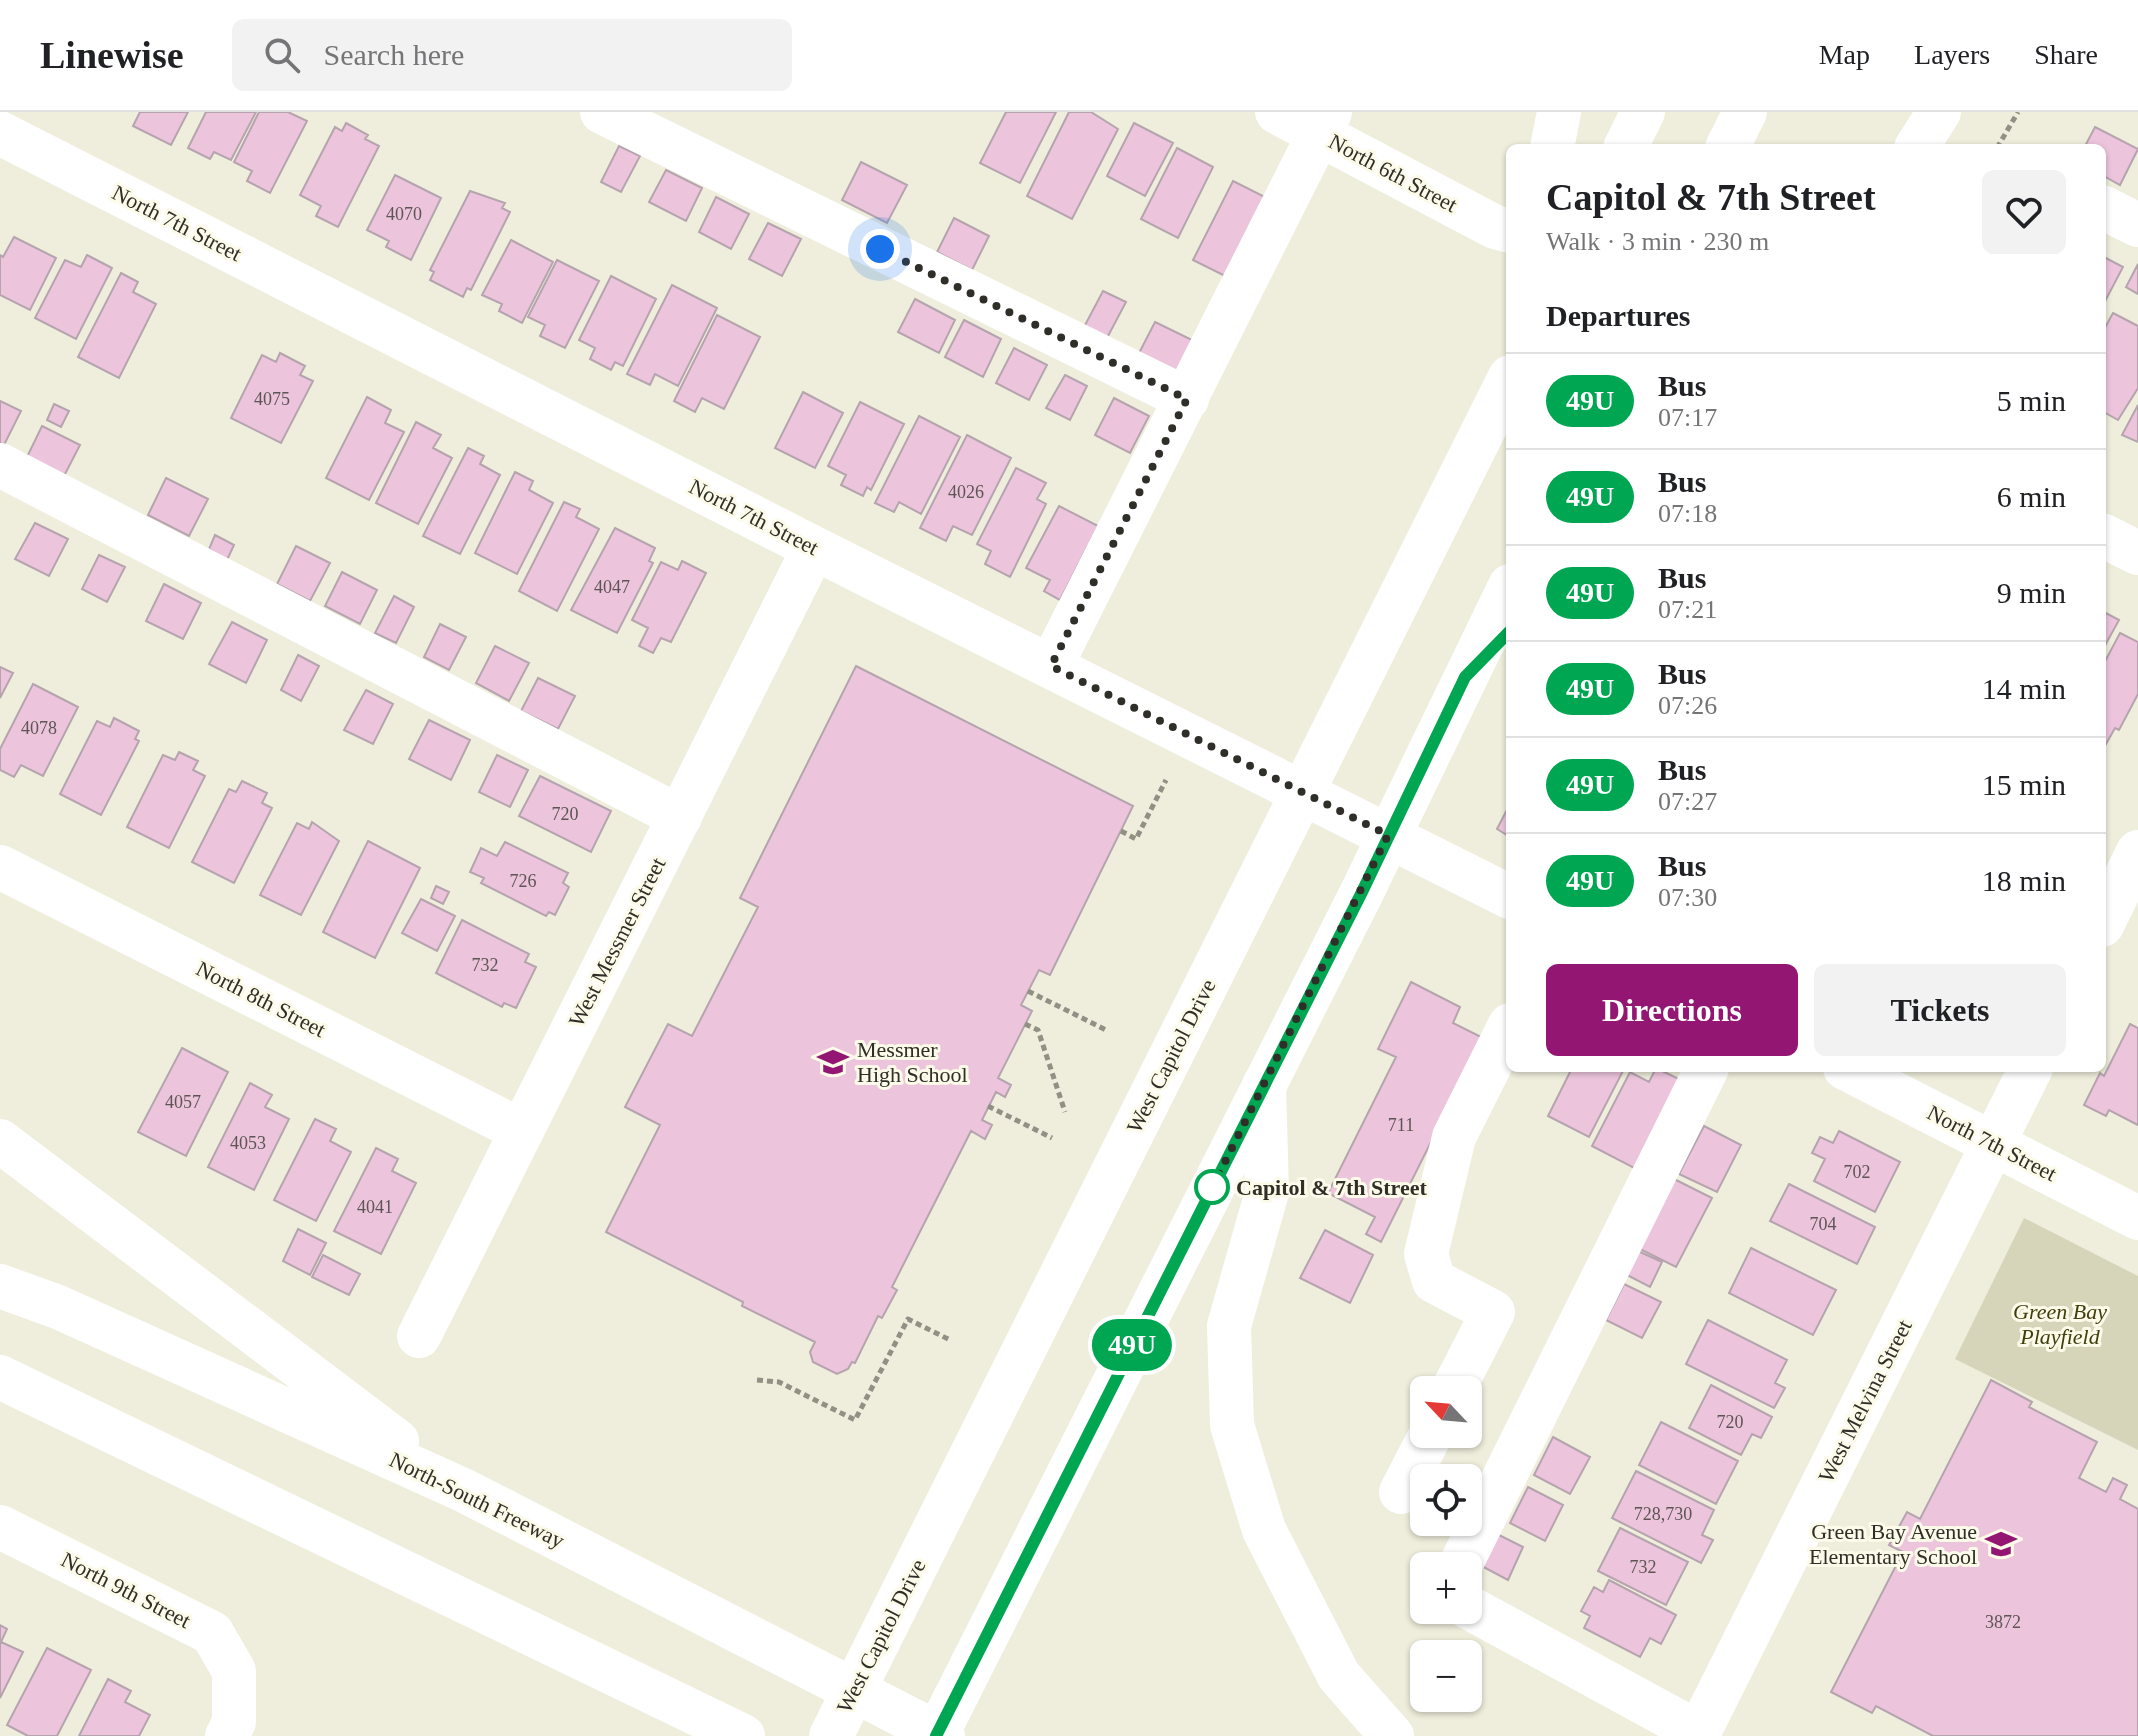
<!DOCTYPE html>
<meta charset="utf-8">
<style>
:root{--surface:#fff;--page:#f2f2f2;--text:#202124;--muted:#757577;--line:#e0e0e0;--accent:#931772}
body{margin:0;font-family:Georgia,serif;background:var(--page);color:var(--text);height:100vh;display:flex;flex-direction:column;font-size:30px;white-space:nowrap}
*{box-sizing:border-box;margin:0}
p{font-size:26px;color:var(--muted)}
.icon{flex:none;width:44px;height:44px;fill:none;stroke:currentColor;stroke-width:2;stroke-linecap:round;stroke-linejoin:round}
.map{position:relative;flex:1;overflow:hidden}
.side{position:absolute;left:1506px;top:32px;width:600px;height:928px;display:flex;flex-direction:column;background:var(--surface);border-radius:12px;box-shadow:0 2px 6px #0004}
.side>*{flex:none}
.badge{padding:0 16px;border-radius:26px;font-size:28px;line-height:52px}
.needle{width:52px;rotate:296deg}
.fabs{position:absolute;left:1410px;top:1264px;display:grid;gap:16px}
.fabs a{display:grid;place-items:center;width:72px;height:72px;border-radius:12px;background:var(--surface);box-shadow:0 2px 6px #0004;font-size:40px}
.you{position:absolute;width:40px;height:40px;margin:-20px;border:6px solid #fff;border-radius:50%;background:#1a73e8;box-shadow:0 0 0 12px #1a73e833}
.map>.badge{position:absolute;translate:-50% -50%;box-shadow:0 0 0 4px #fff}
h2{padding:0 40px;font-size:30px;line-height:72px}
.round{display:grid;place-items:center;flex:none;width:84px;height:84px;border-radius:12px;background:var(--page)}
.head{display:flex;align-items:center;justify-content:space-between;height:136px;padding:0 40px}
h1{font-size:38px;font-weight:800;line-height:60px}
.cta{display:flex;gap:16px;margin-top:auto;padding:16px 40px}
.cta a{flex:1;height:92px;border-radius:12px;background:var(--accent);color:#fff;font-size:32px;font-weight:800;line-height:92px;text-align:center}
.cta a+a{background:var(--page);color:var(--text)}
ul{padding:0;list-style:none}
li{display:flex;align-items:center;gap:24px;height:96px;padding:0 40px;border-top:2px solid var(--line)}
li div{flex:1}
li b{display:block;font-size:30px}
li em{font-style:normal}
li .badge{min-width:88px;font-weight:700;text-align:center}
header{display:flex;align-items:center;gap:48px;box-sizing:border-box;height:112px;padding:0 40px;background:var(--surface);border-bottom:2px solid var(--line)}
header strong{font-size:38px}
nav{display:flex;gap:44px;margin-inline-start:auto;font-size:28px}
.search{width:560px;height:72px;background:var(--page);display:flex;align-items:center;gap:20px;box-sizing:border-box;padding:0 28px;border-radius:12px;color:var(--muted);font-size:30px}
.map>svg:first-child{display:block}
.green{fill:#d6d5ba}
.building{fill:#ecc5dc;stroke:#b5a4ae;stroke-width:2}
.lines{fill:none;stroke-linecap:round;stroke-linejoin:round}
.path{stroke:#919084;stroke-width:5;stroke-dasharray:6 4;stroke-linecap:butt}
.minor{stroke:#fff;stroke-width:44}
.major{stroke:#fff;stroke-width:44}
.highway{stroke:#fff;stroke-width:44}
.line-casing{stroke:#fff;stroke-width:18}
.line{stroke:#00a651;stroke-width:12}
.walk{stroke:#2f2e28;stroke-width:8;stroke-dasharray:0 14.4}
.stop-dot{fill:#fff;stroke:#00a651;stroke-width:4}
.labels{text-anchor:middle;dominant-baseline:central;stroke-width:6;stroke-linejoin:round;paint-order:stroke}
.number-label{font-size:18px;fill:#5e5455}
.street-label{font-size:22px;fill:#2f2e28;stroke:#fcfbe9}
.poi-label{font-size:22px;fill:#2f2e28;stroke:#fcfbe9;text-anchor:start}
.stop-label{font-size:22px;font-weight:bold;fill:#2f2e28;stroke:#fcfbe9;text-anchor:start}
.park-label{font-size:22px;font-style:italic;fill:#423e0c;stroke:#fcfbe9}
</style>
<header>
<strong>Linewise</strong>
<div class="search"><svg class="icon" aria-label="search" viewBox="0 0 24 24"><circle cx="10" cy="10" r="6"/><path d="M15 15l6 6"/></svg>Search here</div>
<nav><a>Map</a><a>Layers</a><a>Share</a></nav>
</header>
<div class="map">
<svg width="2138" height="1624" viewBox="0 0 2138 1624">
<rect width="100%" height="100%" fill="#efeedc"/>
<path class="green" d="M2024,1106l114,58v174l-183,-91z"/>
<path class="building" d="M140,0h48l-17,33 -38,-19z
M206,0h50l-25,48 -17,-8 -4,7 -22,-11z
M259,0h29l19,9 -37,72 -23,-12 5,-10 -18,-9z
M1006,0h50l-36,71 -40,-20z
M1069,0h22l27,17 -46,90 -45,-23z
M346,11l22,12 -3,4 14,7 -41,81 -22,-11 5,-10 -21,-11 35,-68 7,4z
M1134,11l39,20 -28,53 -38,-20z
M2095,15l43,22 -18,36 -18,-10v-27h-18z
M619,34l21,10 -19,36 -20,-10z
M1177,36l36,19 -35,71 -37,-19z
M861,50l46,23 -20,38 -45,-23z
M666,58l36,18 -16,33 -37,-19z
M395,63l46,23 -30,62 -25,-13 3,-6 -22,-11z
M1233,69l38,19 -40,79 -38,-19z
M470,79l35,12 -3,5 8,4 -39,78 -4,-2 -4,9 -33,-17 4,-8 -4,-2z
M716,85l33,17 -18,35 -32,-17z
M954,106l35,18 -17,34 -35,-18z
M768,111l33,16 -19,37 -33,-17z
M14,125l42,21 -26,52 -30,-15v-40l3,2z
M511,128l42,22 -31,61 -23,-12 3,-7 -20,-9z
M87,143l25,13 -36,71 -41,-21 30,-58 16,7z
M2102,144l21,11 -21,40z
M557,148l42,21 -34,67 -25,-12 5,-11 -17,-8z
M2138,152v30l-12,-7z
M121,161l17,9 -5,10 23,12 -37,74 -41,-21z
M611,164l45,23 -33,67 -8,-4 -4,8 -21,-11 5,-11 -16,-8z
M672,173l45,23 -39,78 -23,-12 -5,11 -23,-11z
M1103,179l23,11 -19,36 -23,-11z
M915,187l40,21 -16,33 -41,-21z
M2113,201l25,13v62l-20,32 -16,-9v-78z
M717,203l43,22 -36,72 -22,-11 -7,14 -21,-11z
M964,208l37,19 -18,38 -38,-20z
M1155,210l37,18 -17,33 -37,-18z
M1014,236l33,17 -18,35 -33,-17z
M280,241l25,13 -5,9 13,6 -32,62 -50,-25 31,-63 14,7z
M1065,263l22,11 -17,34 -24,-12z
M803,280l40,21 -28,55 -40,-20z
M367,285l24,13 -6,13 19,9 -35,68 -43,-22z
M1114,286l35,18 -19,37 -35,-18z
M0,289l21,10 -19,38 -2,-1z
M860,290l44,22 -33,66 -4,-3 -4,9 -22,-11 5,-10 -18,-9z
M54,292l15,7 -8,16 -14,-7z
M2138,293v37l-16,-7z
M919,304l41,21 -39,77 -22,-12 -5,10 -19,-9z
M416,310l25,13 -8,13 19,10 -34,66 -42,-21z
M42,314l38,19 -17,33 -37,-19z
M967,323l44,23 -39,77 -19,-9 -7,15 -26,-13z
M468,336l16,8 -4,8 20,11 -40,79 -37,-18z
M1016,356l30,15 -9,16 9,5 -36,73 -25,-13 6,-13 -14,-7z
M515,360l18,9 -4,9 24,13 -36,71 -42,-21z
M166,366l42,21 -19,37 -41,-21z
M564,390l16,7 -4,8 23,12 -42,82 -38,-20z
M1059,394l39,20 -38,74 -16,-9 6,-11 -24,-12z
M35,411l33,16 -19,37 -34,-17z
M615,416l40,20 -6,13 4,2 -36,70 -46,-23z
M215,423l19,10 -7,15 -18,-11z
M296,434l34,17 -20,38 -33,-17z
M99,443l26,12 -18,35 -25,-13z
M682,449l24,12 -35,69 -10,-4 -8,15 -14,-7 9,-18 -16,-8 29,-58 17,8z
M342,460l35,18 -17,34 -35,-18z
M164,472l37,19 -18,36 -37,-18z
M394,484l20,11 -18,36 -21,-10z
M2102,499l17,9 -17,31z
M232,510l35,18 -21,43 -37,-19z
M440,512l26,13 -17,33 -25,-13z
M2120,521l18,9v52l-19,36 -4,-2 -9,16 -4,-3v-74z
M495,534l34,17 -20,38 -33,-18z
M298,543l21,11 -18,35 -20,-11z
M856,554l277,140 -83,169 -11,-5 -18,35 11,6 -34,67 13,7 -6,12 -9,-5 -14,28 10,5 -7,14 -14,-8 -79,156 5,3 -15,28 -4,-2 -23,47 -3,-1 -4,7 -11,5 -24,-12 -3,-10 5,-10 -73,-36 1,-4 -137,-70 54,-107 -35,-18 43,-83 24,12 66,-129 -18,-9z
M0,555l13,6 -13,25z
M538,566l37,18 -17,33 -37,-18z
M33,572l45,23 -35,69 -22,-11 -7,12 -14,-7v-21z
M366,578l27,14 -20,40 -29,-14z
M114,606l25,13 -4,8 4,2 -38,74 -41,-21 37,-73 13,6z
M429,608l41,20 -19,40 -42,-21z
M179,640l19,9 -5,9 12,6 -36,72 -42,-21 36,-72 12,5z
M497,643l31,15 -18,37 -31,-15z
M540,664l71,35 -20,41 -72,-36z
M242,669l25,12 -5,10 10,5 -38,75 -42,-21 37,-73 7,3z
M1510,692v33l-13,-8z
M312,710l27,19 -38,74 -41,-20 37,-72 12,6z
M368,729l52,27 -45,90 -52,-26z
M505,730l63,31 -5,10 6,4 -14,28 -6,-3 -3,4 -65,-33 3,-5 -14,-6 11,-24 16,8z
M436,774l13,6 -6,12 -12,-6z
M421,787l34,17 -18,35 -35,-18z
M462,808l67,34 -4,8 11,5 -20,41 -12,-5 -2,4 -66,-34z
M1411,870l49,25 -7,16 30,15 -102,204 -15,-8 9,-17 -47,-24 68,-136 -18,-8z
M2130,912l8,4v97l-29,-15 -3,6 -22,-11 16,-32 4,3z
M182,936l46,24 -42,84 -48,-24z
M1572,956l52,1 -35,68 -41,-21z
M1656,956l25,12 -45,89 -44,-23 38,-74 19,10z
M250,971l22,12 -7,12 24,12 -35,71 -46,-23z
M315,1007l21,10 -6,12 21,11 -35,69 -42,-21z
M1704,1014l37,19 -24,47 -38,-18z
M1839,1019l61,31 -25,50 -61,-31 11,-22 -13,-6 8,-16 13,6z
M376,1036l22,11 -6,12 24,12 -35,71 -47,-23z
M1674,1067l38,19 -36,69 -38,-19z
M1789,1072l86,43 -18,37 -87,-43z
M298,1117l28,14 -16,32 -27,-14z
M1325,1118l48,25 -23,48 -50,-25z
M1751,1136l85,42 -23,45 -84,-42z
M1638,1139l24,11 -12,25 -23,-12z
M323,1143l37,19 -11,21 -37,-18z
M1624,1172l37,18 -19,36 -36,-18z
M1708,1208l79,40 -12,23 10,5 -11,20 -88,-44z
M1991,1268l41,22 -3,5 68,35 -18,36 27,14 7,-14 14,7 -7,14 18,10v227h-205l-57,-30 -4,7 -41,-21 72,-140 -14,-7 18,-33 13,7z
M1711,1273l61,32 -11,21 -9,-4 -11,21 -52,-27z
M1661,1310l77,39 -22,43 -77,-39z
M1553,1325l37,20 -20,37 -36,-19z
M1636,1359l78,39 -12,25 11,5 -12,23 -89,-45z
M1528,1375l35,18 -18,36 -35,-18z
M1620,1416l68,34 -22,43 -68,-34z
M1489,1418l34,17 -15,33 -34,-18z
M1609,1468l67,35 -15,29 -11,-6 -10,19 -56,-29 6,-12 -9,-5 13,-24 9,5z
M0,1513l7,4 -6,13 22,10 -23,46z
M47,1536l44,22 -34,66h-29l-21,-11z
M108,1567l23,12 -6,11 25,13 -11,21h-60z"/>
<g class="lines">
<path class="path" d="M1997,36l21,-36
M1121,719l15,8 30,-59
M1028,879l78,39
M1025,912l13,6 27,82
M988,994l64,32
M757,1268l22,2 76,38 53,-101 42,21"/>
<path class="minor" d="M602,0l585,287
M1277,0l218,115 15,4
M0,21l814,415 696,349
M2102,95l36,18
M0,353l680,352
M2102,423l36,18
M1051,554l279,-554
M0,755l522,264
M2102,813l36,-73
M1845,956l293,150
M419,1224l395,-788
M1453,1278l40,-78 -59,-31 -8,-27 28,-117 56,-112
M1401,1380l30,-58
M0,1415l212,106 22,38v51l-7,14
M1460,1454l247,-498
M1468,1495l231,126
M1697,1624l334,-668"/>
<path class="major" d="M1552,36l7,-36
M1625,36l18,-36
M1727,36l18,-36
M1916,36l23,-36
M831,1624l679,-1359
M936,1624l426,-844 148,-306"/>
<path class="highway" d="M1264,973l3,107 -38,134 3,99 32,105 75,146 53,60
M0,1029l397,300
M0,1174l58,21 405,183 480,246
M0,1265l743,359"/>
</g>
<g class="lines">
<defs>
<path id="line" d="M936,1624l426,-844 103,-215 45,-46"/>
</defs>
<use href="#line" class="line-casing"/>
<use href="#line" class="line"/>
<path class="walk" d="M880,137l307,150 -136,267 337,169 -179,359 3,-7"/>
</g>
<defs>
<symbol id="school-bare" viewBox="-9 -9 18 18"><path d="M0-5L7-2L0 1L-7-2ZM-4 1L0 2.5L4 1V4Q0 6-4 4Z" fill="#931772" stroke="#fcfbe9" stroke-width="2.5" paint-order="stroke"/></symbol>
</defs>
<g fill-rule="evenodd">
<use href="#school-bare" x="811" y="928" width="44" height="44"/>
<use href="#school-bare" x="1979" y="1410" width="44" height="44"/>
</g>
<circle class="stop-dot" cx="1212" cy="1075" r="16"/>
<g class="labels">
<g class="number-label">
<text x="404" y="102">4070</text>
<text x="272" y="287">4075</text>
<text x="966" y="380">4026</text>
<text x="612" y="475">4047</text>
<text x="39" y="616">4078</text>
<text x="565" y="702">720</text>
<text x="523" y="769">726</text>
<text x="485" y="853">732</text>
<text x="183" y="990">4057</text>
<text x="1401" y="1013">711</text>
<text x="248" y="1031">4053</text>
<text x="1857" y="1060">702</text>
<text x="375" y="1095">4041</text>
<text x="1823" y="1112">704</text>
<text x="1730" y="1310">720</text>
<text x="1663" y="1402">728,730</text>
<text x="1643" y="1455">732</text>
<text x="2003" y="1510">3872</text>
</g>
<g class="street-label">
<text transform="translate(1393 61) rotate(28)">North 6th Street</text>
<text transform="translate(177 111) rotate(27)">North 7th Street</text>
<text transform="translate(754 405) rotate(27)">North 7th Street</text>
<text transform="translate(617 830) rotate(-63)">West Messmer Street</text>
<text transform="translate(261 887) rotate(27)">North 8th Street</text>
<text transform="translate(1171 944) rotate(-63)">West Capitol Drive</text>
<text transform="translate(1992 1031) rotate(27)">North 7th Street</text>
<text transform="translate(1865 1289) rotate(-63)">West Melvina Street</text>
<text transform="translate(477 1388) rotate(26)">North-South Freeway</text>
<text transform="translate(126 1478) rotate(27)">North 9th Street</text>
<text transform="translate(881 1524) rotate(-63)">West Capitol Drive</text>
</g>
<g class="poi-label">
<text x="857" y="937">Messmer<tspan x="857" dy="25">High School</tspan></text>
<text x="1977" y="1419" text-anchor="end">Green Bay Avenue<tspan x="1977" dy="25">Elementary School</tspan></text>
</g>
<g class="stop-label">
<text x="1236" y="1075">Capitol &amp; 7th Street</text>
</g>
<g class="park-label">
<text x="2060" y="1199">Green Bay<tspan x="2060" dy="25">Playfield</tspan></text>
</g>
</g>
</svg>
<div class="fabs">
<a><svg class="needle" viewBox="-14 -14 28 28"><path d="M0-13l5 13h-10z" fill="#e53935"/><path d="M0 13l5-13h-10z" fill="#757577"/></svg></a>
<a><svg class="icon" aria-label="locate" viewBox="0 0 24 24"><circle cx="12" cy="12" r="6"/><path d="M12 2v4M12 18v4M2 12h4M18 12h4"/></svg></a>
<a>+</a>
<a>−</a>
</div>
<div class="you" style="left:880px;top:137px"></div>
<b class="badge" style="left:1132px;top:1233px;background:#00a651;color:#fff">49U</b>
<section class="side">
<div class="head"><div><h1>Capitol &amp; 7th Street</h1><p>Walk · 3 min · 230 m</p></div><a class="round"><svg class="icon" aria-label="heart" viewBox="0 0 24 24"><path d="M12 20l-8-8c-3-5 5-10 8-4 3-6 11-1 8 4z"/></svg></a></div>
<h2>Departures</h2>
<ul>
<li><span class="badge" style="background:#00a651;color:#fff">49U</span><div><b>Bus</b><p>07:17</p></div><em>5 min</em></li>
<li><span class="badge" style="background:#00a651;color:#fff">49U</span><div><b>Bus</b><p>07:18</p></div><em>6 min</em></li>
<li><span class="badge" style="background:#00a651;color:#fff">49U</span><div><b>Bus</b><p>07:21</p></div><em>9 min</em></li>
<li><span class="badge" style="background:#00a651;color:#fff">49U</span><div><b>Bus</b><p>07:26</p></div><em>14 min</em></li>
<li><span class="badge" style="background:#00a651;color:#fff">49U</span><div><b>Bus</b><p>07:27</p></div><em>15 min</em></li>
<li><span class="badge" style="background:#00a651;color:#fff">49U</span><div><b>Bus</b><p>07:30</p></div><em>18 min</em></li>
</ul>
<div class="cta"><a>Directions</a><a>Tickets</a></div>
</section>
</div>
